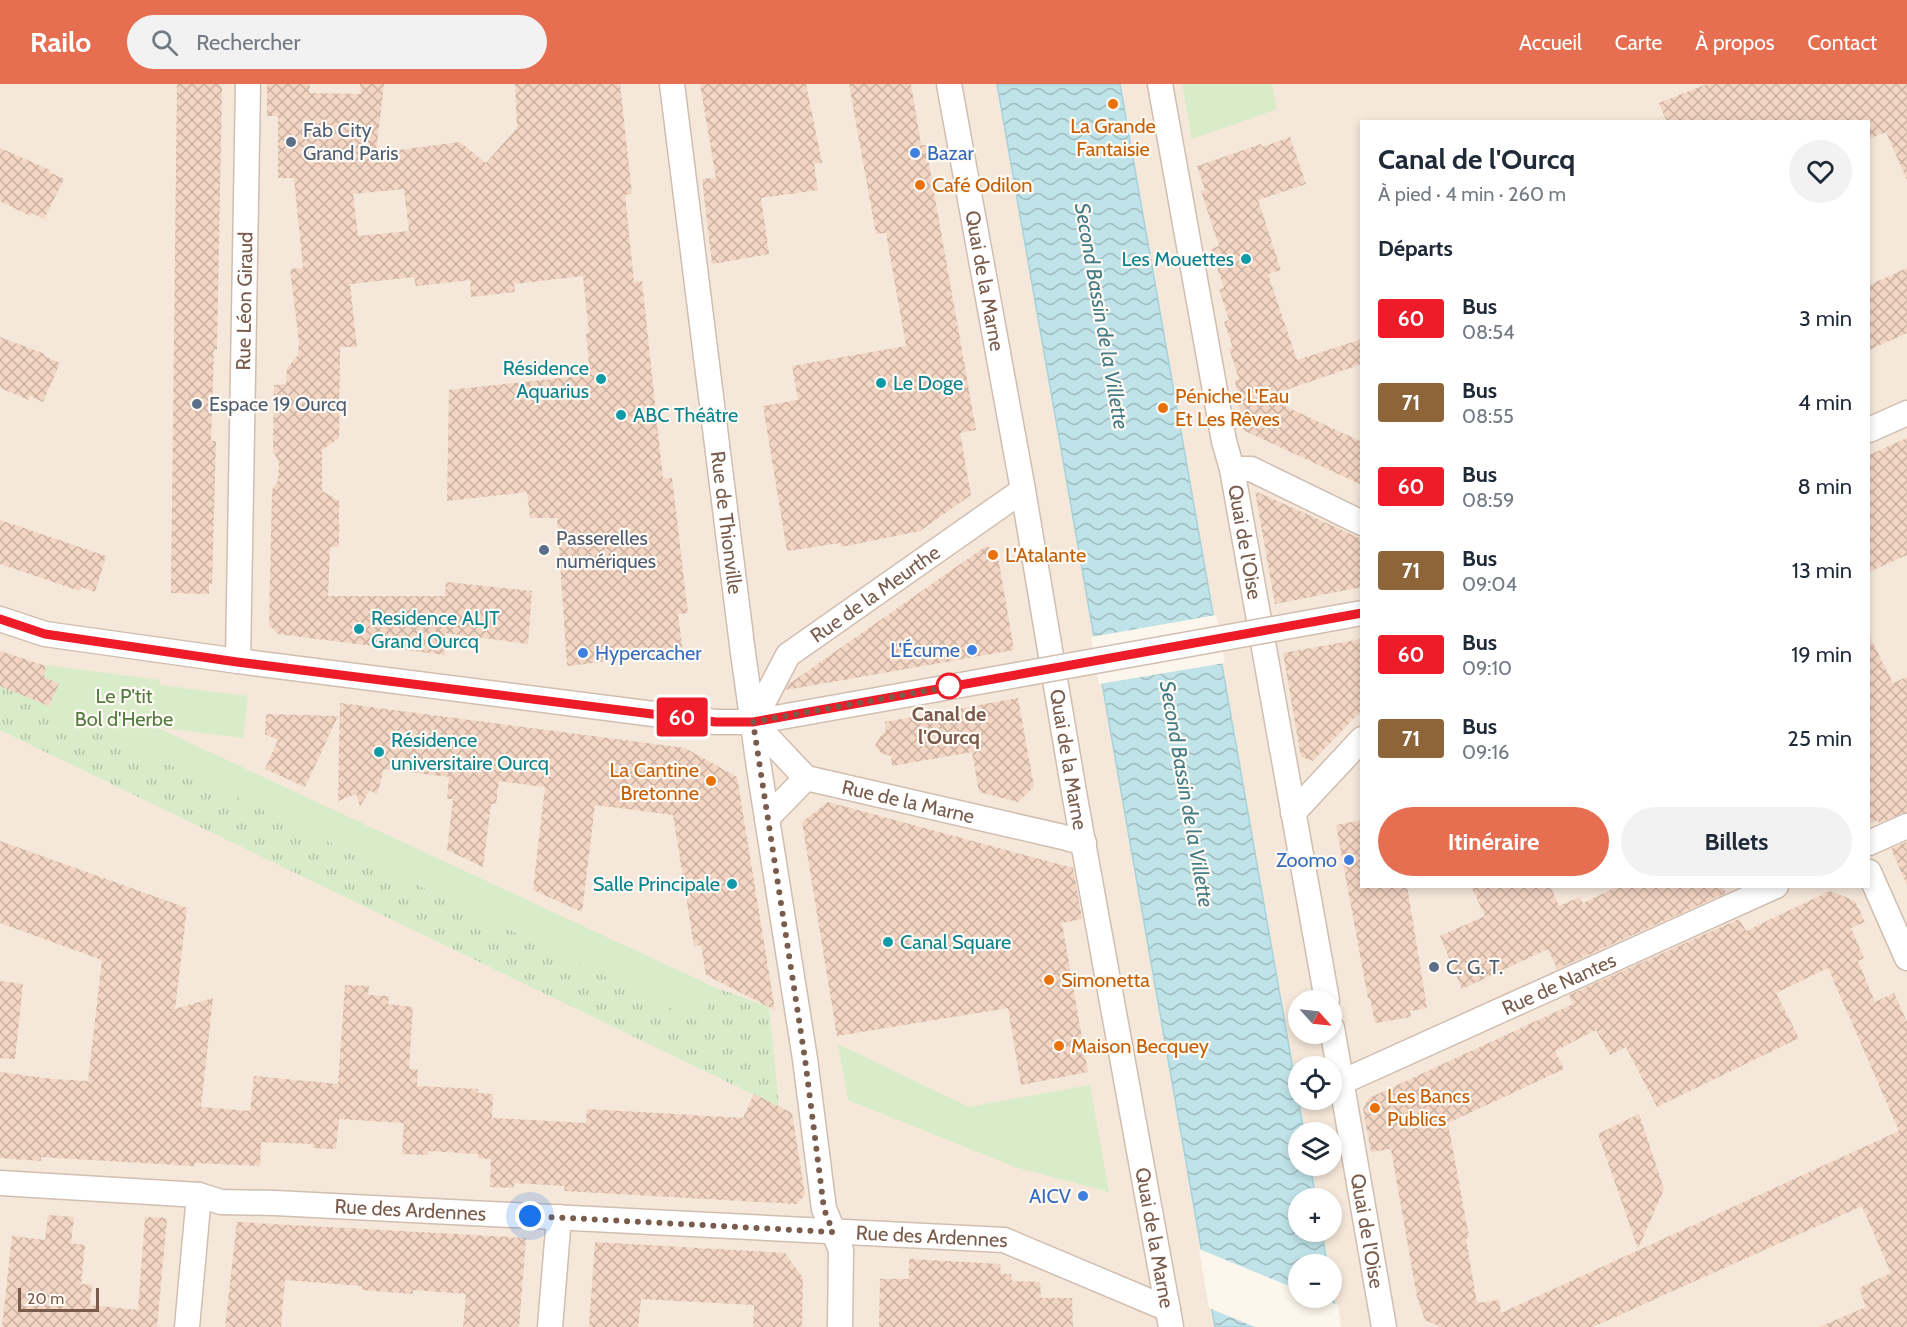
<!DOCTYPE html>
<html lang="fr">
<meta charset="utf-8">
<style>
:root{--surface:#fff;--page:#f2f2f3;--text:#1f2937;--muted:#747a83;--accent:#e76f51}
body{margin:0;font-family:Cabin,sans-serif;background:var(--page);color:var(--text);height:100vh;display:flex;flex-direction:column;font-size:22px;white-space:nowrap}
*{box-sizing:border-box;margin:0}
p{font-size:20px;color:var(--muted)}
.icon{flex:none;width:33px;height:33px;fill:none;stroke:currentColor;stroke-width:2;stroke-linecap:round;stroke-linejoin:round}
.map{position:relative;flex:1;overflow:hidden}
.details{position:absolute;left:1360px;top:36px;width:510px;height:768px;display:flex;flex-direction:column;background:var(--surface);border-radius:0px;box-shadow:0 3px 9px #0003}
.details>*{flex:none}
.badge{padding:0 12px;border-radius:4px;font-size:21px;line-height:39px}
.needle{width:39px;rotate:117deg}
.controls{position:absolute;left:1288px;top:906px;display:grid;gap:12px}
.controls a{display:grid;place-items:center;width:54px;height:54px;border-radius:50%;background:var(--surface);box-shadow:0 3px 9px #0003;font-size:30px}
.scale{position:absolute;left:18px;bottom:15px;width:81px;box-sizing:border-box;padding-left:6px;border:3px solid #7a5c4d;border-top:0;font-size:16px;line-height:21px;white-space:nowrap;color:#7a5c4d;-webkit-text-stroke:4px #fffaf3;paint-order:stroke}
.you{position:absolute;width:30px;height:30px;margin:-15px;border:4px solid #fff;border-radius:50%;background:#1a73e8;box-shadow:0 0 0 9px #1a73e833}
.map>.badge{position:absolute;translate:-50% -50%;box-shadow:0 0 0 3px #fff}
h2{padding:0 18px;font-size:22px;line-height:54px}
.round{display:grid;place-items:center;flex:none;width:63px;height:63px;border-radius:32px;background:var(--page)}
.headline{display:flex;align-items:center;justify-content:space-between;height:102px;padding:0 18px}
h1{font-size:28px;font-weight:700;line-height:45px}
.cta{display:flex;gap:12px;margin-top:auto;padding:12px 18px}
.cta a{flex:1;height:69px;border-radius:36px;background:var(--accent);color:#fff;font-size:24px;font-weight:700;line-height:69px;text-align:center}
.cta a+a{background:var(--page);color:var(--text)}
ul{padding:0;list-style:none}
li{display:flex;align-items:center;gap:18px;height:84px;padding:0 18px}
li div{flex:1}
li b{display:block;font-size:22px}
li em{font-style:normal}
li .badge{min-width:66px;font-weight:700;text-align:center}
header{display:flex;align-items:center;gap:36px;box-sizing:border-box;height:84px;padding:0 30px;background:var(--accent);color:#fff}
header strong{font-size:28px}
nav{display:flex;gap:33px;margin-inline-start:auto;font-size:21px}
.search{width:420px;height:54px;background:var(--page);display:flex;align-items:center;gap:15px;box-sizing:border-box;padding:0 21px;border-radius:33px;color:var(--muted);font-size:22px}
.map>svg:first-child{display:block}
.residential{fill:#f5e8da;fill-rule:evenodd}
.park{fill:url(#park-tufts)}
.garden{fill:#d8ecc9}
.water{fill:url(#water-waves);stroke:#a5d3da;stroke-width:1.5}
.pier{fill:#fdf6ec}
.building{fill:url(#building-cross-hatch);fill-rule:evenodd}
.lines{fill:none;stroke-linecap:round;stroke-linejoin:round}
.street-casing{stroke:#d1beb0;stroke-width:27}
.street{stroke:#fff;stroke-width:24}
.street-bridge-casing{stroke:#d1beb0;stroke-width:27;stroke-linecap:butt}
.street-bridge{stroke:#fff;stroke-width:24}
.line-casing{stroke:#fff;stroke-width:14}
.line{stroke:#ee1b29;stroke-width:9}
.walk{stroke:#7a5c4d;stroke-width:6;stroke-dasharray:0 10.8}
.food-dot{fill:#e8710a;stroke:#fffaf3;stroke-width:2}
.service-dot{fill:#5c6f8a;stroke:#fffaf3;stroke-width:2}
.shop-dot{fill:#3f7fe0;stroke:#fffaf3;stroke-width:2}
.culture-dot{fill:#0f9aa8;stroke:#fffaf3;stroke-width:2}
.stop-dot{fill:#fff;stroke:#ee1b29;stroke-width:3}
.labels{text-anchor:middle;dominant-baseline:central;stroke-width:4.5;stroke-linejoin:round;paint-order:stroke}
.food-label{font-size:20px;fill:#c56008;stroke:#fffaf3;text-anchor:start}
.service-label{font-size:20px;fill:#4e5e75;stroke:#fffaf3;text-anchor:start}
.shop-label{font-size:20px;fill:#366cbe;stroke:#fffaf3;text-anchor:end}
.culture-label{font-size:20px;fill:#0d838f;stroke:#fffaf3;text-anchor:start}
.street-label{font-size:20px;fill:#7a5c4d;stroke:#fffaf3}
.park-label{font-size:20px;fill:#537a41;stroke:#fffaf3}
.stop-label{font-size:20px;font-weight:bold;fill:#7a5c4d;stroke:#fffaf3}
.water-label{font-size:21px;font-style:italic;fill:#437c86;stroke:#fffaf3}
</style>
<header>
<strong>Railo</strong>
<div class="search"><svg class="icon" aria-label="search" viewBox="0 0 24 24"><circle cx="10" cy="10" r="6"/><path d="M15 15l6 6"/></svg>Rechercher</div>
<nav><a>Accueil</a><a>Carte</a><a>À propos</a><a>Contact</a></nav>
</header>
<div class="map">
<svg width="1907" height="1243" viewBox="0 0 1907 1243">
<defs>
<pattern id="park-tufts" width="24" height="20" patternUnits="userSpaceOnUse" patternTransform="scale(1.5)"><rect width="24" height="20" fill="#d8ecc9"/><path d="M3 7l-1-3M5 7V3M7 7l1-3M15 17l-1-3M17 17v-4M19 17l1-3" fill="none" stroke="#b4c2a5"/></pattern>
<pattern id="water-waves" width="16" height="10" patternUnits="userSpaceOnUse" patternTransform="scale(1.5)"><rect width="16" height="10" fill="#bfe3e8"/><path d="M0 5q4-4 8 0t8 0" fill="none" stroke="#a0bbbe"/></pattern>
<pattern id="building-cross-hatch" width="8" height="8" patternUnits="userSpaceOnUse" patternTransform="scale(1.5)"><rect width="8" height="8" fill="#f3d5c3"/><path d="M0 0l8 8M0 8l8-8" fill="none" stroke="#cab0a1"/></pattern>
</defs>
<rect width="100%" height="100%" fill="#fdf6ec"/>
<path class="residential" d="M0,0h997l218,1243h-1215z
M1120,0h787v1243h-569l-6,-37v-26h-5l-5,-32h10v-34h-16l-6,-32h22v-34h-28zM1362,38h507v764h-507zM1299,916h33v34h-33zM1299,982h33v34h-33z"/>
<path class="park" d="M0,602l49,20 653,317 12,-36 55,20 10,100 -779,-377z"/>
<path class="garden" d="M1182,0h90l5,25 -85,30z
M46,581l114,15v5l88,11 -5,42 -87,-11 558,260 -12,36 -653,-317 10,-22 -15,-7z
M838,960l131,63 121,-22 19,107 -94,-25 -167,-67z"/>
<path class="water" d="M997,0h123l184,1048h-5v34h11l6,32h-17v34h23l5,32h-28v34h33v-8l6,37h-123z"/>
<path class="pier" d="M1216,531l9,48 -126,21 -8,-47z
M1199,1165l100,41v8h19l20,7 3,22h-86l-46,-19z"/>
<path class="building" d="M177,0h41l4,2 -5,263h-3l-3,92h5l-3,104 -1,39 -3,-1v11l-38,-1z
M267,0h43l-1,9 52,1 -1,-10h24l-8,69 84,-11 26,21 31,-35 -2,-44h105l12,110 -7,1 9,87 8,-1 21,198 9,-1 16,135 -10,1 5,39 -116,13 -10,-148h-27l-3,-26 -80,9 2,-111 141,-15 -4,-42h3l-6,-57 -69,8 1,8 -44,5 -1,-17 -54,6 -2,-9 -64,7 7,63h-17l-1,91 -17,12v41l17,10v46h-9l-2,49h117l1,-14 86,9 -4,53 -83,-11v22l-167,-21 -9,-9 3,-135 6,-10 1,-19 -6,-9 1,-67 12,-1 1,-16 11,-13 1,-13 -9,-73 13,-1 -9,-90h-16v-62h-11zM404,105l5,42 -51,5 -5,-42z
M700,0h106l16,79 -8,1 4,26 -57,8 8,56 -57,10 -10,-85 14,-1z
M849,0h62l10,61h5l3,19 47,266 -16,3 11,62 -51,36 -79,16 -1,-4 -53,8 -24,-145 35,-6 -6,-34 114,-20 -20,-113 -10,1z
M1707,0h200v96l-21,-48 -17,7v-17h-202l-8,-19z
M1290,53l16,47 -48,16 23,70 -13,4 29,86 65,-21v25l-97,33 97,45v43l-119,-55 -8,-50 4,-1 -10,-31h4l-9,-26 5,-2 -10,-31 5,-1 -13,-39 8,-3 -18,-55 4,-1 -8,-24 64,-22 1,3z
M0,64l50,22 -1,2 15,7 -20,40 -12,-6 -2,3 -30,-15z
M1907,184v65l-38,17v-65z
M0,253l45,17 -1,2 16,7 -17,39 -13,-6 -1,4 -29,-12z
M1907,354v117l-38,17v-117z
M1255,407l107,48v48l-87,17z
M0,436l106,36 -11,36 -14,-5 -1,4 -80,-27z
M986,462l11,5 17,99 -228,40 3,-6z
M1869,551l24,48 14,-6v135l-28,11 -1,-3 -9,4z
M1362,555v71l-49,51 -12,-4 -18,-104z
M0,567l46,15 -2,11 15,7 -10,22 -49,-20z
M1018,614l16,89 -16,15 -39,-10 -7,-40 -80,14 -1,-10 -10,-3 -6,-7 4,-8 7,-8 -1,-8z
M340,619l345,45 52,29 38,233 -69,-35 -5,-30 -7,1 -21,-131 -78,-10 -13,107 -49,-22 12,-103 -46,-6 -3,23h-5l-8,63 -36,-17 6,-51h-6l2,-22 -65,-8 -7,26 -7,-5 -10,16 -4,-12 -18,7z
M266,630l72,2 -33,71 -40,-18 13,-29 -13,-6z
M828,718l245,66 9,51 -20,4 26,149 -67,13 -13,-77 -171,28 -35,-214z
M1362,736v66h45l20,122 -17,3 1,6 -36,6 -5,-25h-2l-32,-173z
M0,757l187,67 -12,101 38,-11 -12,109 49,4 4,-35 84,8 7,-99 24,1 -1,9 21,1 -1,8 25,3 -4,62h9l-1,17 61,3v4l15,1 -1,24 94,5 1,-14 156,9 11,-24 38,19 13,82 -8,9 -233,-13 1,-5 -51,-3v5l-24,-1 1,-28 -13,-1v-4l-50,-3v4l-26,-1 2,-31 -65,-4 -3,30 -23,-1v-4l-52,-2 -1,24 -65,-3 -1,3 -153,-9v4l-41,-3v-86l52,7 36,2 14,-121 -102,-37z
M1907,758v43l-16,-36z
M1471,802h79l9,20 21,-9 3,6 36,-17h103l4,7 -169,76 -9,-20 -86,40 -22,-53 45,-20z
M1830,807l25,10 10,21 -14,6 13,30 -6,3 17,41 19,-9 13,29v305h-88l47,-20 -7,-19 32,-15 -29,-67 -269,121h-152l-16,-7 -8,-23 -26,-148 -20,3 -8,-43 6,-11 204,-94 -4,-9 170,-76 7,12zM1828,884l71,163 -398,182 -2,-13 -22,3 -11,-64 3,-2 -21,-114 116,-54 -9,-18 41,-21 14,25 16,-8 31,60 142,-69 -23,-45z
M0,897l23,3 -8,75 -15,-1z
M1639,1030l25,75 -26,60 -40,-115z
M48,1131l26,2 -3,26 14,2 -4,39 11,1 -2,20 48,5 7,-93 22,1 -10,109h-155l10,-91 33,4z
M237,1138l289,16 -7,89h-56l3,-33 -53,-4v4l-51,-4v-4l-77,-6 -4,47h-56z
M595,1158l190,11 18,25 -1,49h-49l1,-22 -113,-6 -3,28h-49z
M909,1175l91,5 1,10h10l1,7 28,1 1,16h31l1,29h-194l1,-48h29z"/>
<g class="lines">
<defs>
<g id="street">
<path id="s1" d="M672,0l71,569 16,115 46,291 19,150 17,41 -1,77"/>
<path id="s2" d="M949,0l74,406 52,308 96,529"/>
<path id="s3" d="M1160,0l64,357 8,28 95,531"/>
<path d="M1869,346l38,-17"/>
<path d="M1232,385h19l111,54"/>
<path d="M0,535l45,15 193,27 478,61h37l264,-47"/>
<path d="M1279,544l83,-15"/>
<path id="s4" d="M238,577l10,-577"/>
<path id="s5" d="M753,638l35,-67 235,-165"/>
<path id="s6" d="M753,638l53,56 257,59 21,6"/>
<path d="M1293,729l69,-74"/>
<path d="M767,734l39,-40"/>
<path d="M1869,759l38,-17"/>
<path d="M1869,788l38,86"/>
<path id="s7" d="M1332,944l52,299"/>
<path id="s8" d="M1342,998l434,-196"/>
<path id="s9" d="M0,1099l199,12 22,7 54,1 729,37 164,69"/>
<path d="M187,1243l12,-132"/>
<path d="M550,1243l9,-110"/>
</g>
</defs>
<use href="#street" class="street-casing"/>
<use href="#street" class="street"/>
<defs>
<path id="street-bridge" d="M1017,591l262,-47"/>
</defs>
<use href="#street-bridge" class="street-bridge-casing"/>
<use href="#street-bridge" class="street-bridge"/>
</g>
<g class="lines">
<defs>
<path id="line" d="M0,535l45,15 192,28 479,60h37l609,-109"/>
</defs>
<use href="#line" class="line-casing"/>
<use href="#line" class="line"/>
<path class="walk" d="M530,1132l303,16 -9,-23 -19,-150 -52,-337 206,-37 -10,1"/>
</g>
<g class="food-dot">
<circle cx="1113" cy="20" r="6"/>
<circle cx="920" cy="101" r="6"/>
<circle cx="1163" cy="324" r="6"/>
<circle cx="993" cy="471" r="6"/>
<circle cx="711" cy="697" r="6"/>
<circle cx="1049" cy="896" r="6"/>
<circle cx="1059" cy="962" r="6"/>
<circle cx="1375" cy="1024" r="6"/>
</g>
<g class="service-dot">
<circle cx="291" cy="58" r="6"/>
<circle cx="197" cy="320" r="6"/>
<circle cx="544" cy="466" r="6"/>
<circle cx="1434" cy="883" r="6"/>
</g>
<g class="shop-dot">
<circle cx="915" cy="69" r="6"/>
<circle cx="972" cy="566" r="6"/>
<circle cx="583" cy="569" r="6"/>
<circle cx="1349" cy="776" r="6"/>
<circle cx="1083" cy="1112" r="6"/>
</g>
<g class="culture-dot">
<circle cx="1246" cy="175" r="6"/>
<circle cx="601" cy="295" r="6"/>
<circle cx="881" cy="299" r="6"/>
<circle cx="621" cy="331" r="6"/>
<circle cx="359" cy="545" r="6"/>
<circle cx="379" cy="668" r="6"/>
<circle cx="732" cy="800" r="6"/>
<circle cx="888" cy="858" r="6"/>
</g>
<circle class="stop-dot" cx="949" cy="602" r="12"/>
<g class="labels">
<g class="food-label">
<text x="1113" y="42" text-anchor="middle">La Grande<tspan x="1113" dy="23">Fantaisie</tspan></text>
<text x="932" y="101">Café Odilon</text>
<text x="1175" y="312">Péniche L'Eau<tspan x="1175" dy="23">Et Les Rêves</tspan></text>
<text x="1005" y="471">L'Atalante</text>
<text x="699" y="686" text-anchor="end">La Cantine<tspan x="699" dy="23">Bretonne</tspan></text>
<text x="1061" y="896">Simonetta</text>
<text x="1071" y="962">Maison Becquey</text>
<text x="1387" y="1012">Les Bancs<tspan x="1387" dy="23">Publics</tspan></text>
</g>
<g class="service-label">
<text x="303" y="46">Fab City<tspan x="303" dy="23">Grand Paris</tspan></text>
<text x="209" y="320">Espace 19 Ourcq</text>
<text x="556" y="454">Passerelles<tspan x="556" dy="23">numériques</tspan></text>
<text x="1446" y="883">C. G. T.</text>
</g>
<g class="shop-label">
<text x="927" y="69" text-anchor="start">Bazar</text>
<text x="960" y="566">L'Écume</text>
<text x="595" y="569" text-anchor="start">Hypercacher</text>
<text x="1337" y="776">Zoomo</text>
<text x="1071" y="1112">AICV</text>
</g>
<g class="culture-label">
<text x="1234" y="175" text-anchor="end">Les Mouettes</text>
<text x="589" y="284" text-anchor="end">Résidence<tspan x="589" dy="23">Aquarius</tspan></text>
<text x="893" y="299">Le Doge</text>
<text x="633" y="331">ABC Théâtre</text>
<text x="371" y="534">Residence ALJT<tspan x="371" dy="23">Grand Ourcq</tspan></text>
<text x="391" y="656">Résidence<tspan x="391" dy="23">universitaire Ourcq</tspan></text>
<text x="720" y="800" text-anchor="end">Salle Principale</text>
<text x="900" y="858">Canal Square</text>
</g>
<g class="street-label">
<text stroke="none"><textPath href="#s2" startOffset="200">Quai de la Marne</textPath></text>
<text stroke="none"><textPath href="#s4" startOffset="360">Rue Léon Giraud</textPath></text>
<text stroke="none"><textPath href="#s1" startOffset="442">Rue de Thionville</textPath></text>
<text stroke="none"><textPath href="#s3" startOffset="466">Quai de l'Oise</textPath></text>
<text stroke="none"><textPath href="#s5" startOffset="182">Rue de la Meurthe</textPath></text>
<text stroke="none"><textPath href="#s2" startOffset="686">Quai de la Marne</textPath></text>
<text stroke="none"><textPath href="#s6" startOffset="182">Rue de la Marne</textPath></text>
<text stroke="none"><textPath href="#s8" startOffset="238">Rue de Nantes</textPath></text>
<text stroke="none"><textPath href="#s9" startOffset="412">Rue des Ardennes</textPath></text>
<text stroke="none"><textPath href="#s7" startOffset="206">Quai de l'Oise</textPath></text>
<text stroke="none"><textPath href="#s2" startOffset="1172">Quai de la Marne</textPath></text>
<text stroke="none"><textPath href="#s9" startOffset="934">Rue des Ardennes</textPath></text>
</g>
<g class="park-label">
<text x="124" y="612">Le P'tit<tspan x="124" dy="23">Bol d'Herbe</tspan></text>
</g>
<g class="stop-label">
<text x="949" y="630">Canal de<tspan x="949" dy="23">l'Ourcq</tspan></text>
</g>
<g class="water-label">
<text transform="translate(1102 232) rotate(80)">Second Bassin de la Villette</text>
<text transform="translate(1187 710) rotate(80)">Second Bassin de la Villette</text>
</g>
</g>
</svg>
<div class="controls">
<a><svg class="needle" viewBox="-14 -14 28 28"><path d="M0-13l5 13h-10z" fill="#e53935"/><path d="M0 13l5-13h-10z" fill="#747a83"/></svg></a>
<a><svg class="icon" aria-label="locate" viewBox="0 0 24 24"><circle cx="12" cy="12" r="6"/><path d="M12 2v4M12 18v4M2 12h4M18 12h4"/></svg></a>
<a><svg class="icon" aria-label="layers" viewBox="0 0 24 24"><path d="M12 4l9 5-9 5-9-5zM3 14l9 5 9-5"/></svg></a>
<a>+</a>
<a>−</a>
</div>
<div class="scale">20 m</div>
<div class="you" style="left:530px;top:1132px"></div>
<b class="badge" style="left:682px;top:633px;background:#ee1b29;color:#fff">60</b>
<section class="details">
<div class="headline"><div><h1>Canal de l'Ourcq</h1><p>À pied · 4 min · 260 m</p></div><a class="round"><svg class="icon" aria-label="heart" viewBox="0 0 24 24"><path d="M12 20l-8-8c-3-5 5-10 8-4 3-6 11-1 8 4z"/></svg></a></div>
<h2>Départs</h2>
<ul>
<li><span class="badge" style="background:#ee1b29;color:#fff">60</span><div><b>Bus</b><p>08:54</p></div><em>3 min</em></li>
<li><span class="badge" style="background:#8d6538;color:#fff">71</span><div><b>Bus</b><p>08:55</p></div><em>4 min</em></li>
<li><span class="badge" style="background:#ee1b29;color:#fff">60</span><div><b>Bus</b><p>08:59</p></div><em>8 min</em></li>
<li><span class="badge" style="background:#8d6538;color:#fff">71</span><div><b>Bus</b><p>09:04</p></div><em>13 min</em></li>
<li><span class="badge" style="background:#ee1b29;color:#fff">60</span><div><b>Bus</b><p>09:10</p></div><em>19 min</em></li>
<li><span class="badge" style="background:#8d6538;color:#fff">71</span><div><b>Bus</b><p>09:16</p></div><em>25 min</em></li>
</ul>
<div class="cta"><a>Itinéraire</a><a>Billets</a></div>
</section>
</div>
